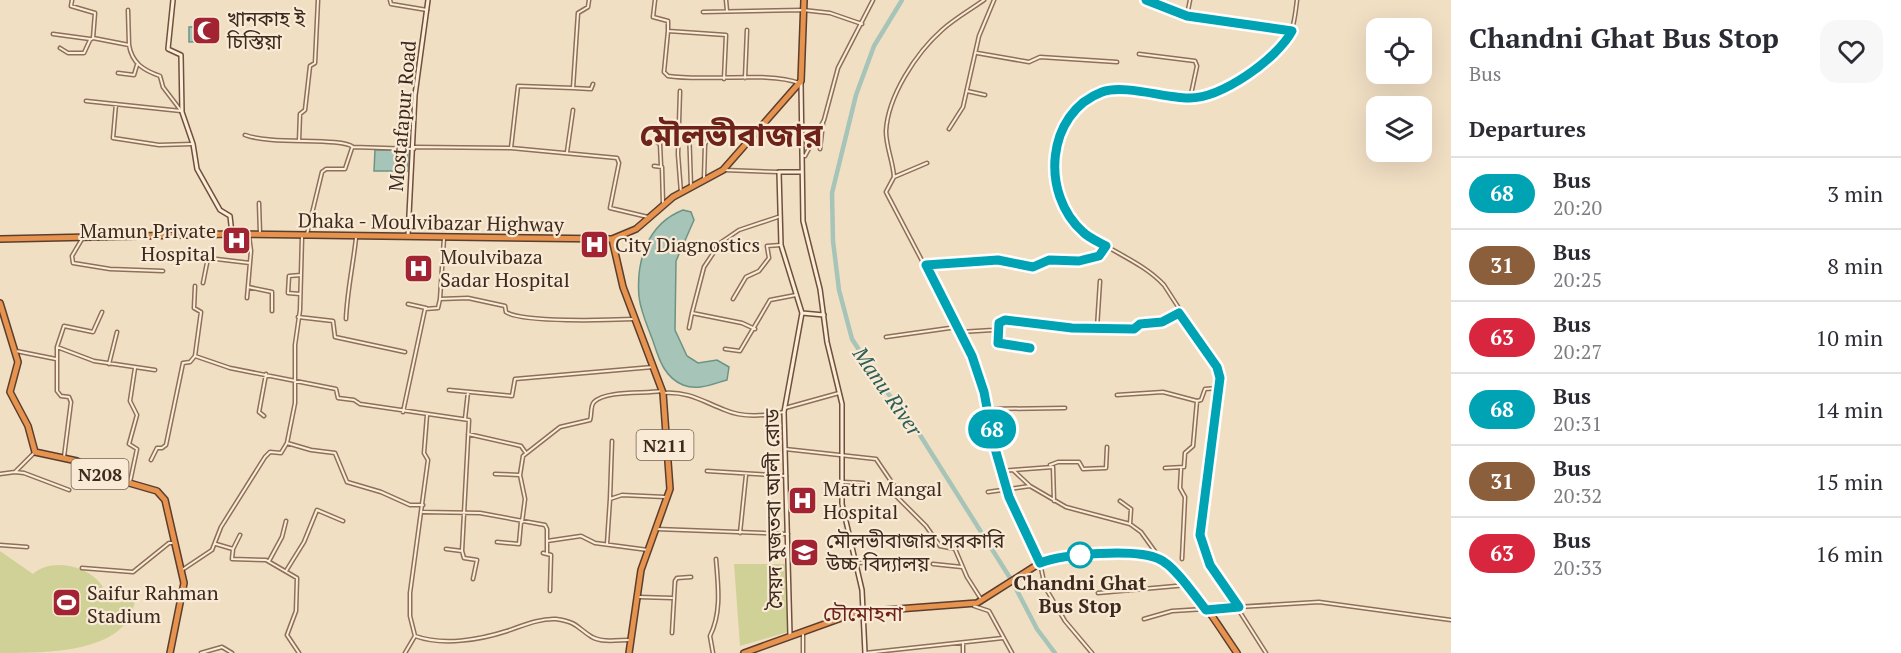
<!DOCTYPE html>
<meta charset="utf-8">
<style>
:root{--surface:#fff;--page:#f7f7f7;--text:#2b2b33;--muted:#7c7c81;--line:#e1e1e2}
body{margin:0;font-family:"PT Serif","Noto Sans Bengali",serif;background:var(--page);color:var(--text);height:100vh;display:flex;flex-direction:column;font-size:22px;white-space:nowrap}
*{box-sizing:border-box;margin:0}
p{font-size:20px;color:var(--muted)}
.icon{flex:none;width:33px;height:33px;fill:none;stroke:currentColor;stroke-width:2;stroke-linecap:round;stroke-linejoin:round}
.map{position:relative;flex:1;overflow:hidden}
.panel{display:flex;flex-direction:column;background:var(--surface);width:450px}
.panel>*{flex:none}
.badge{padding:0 12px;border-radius:20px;font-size:21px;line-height:39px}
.controls{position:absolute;left:1366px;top:18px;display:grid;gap:12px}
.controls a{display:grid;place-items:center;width:66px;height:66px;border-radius:12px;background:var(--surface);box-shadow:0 6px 24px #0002;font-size:30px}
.map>.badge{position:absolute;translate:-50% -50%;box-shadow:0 0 0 3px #fff}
h2{padding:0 18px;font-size:22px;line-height:54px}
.round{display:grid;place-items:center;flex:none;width:63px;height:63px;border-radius:18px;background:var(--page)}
.head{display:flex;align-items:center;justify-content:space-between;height:102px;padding:0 18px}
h1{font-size:28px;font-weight:700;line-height:45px}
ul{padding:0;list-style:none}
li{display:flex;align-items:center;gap:18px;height:72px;padding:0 18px;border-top:2px solid var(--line)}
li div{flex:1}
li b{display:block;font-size:22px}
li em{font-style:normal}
li .badge{min-width:66px;font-weight:700;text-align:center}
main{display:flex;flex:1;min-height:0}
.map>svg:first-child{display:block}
.green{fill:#d0d197}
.water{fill:#a6c4b8;stroke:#6c9485;stroke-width:1.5}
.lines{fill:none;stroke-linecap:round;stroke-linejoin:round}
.river{stroke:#a6c4b8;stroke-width:4.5}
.street-casing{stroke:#8e6f59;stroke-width:5}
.secondary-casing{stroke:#70503c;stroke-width:6}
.highway-casing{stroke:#5b3e2d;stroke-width:8}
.street{stroke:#fbedd8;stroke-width:2}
.secondary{stroke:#fbedd8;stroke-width:3}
.highway{stroke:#e6934f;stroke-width:5}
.line-casing{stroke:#fff;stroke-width:14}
.line{stroke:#00a3b4;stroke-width:9}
.stop-dot{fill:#fff;stroke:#00a3b4;stroke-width:3}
.labels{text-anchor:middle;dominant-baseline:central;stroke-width:4.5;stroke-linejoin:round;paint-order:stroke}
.shield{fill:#f8ead4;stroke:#756355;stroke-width:1.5}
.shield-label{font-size:18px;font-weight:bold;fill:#3d291e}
.poi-label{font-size:20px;fill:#3d291e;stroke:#f8ead4;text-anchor:start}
.street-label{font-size:20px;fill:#3d291e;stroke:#f8ead4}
.stop-label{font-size:20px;font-weight:bold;fill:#3d291e;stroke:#f8ead4}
.water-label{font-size:21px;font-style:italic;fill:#2c5e55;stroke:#f8ead4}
.neighbourhood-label{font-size:21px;fill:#6d221a;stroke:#f8ead4}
.town-label{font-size:32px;font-weight:bold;fill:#6d221a;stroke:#f8ead4}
</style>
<main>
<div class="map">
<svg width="1451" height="653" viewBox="0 0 1451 653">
<rect width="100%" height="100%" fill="#f1dfc4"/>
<path class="green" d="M0,551l33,23c19,-18 62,-7 72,17l28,3c4,8 0,14 -3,22 -18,37 -88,37 -130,37z
M734,564h51l3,68 -48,14z"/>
<path class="water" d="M213,26v15l-24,1v-15z
M375,150h33v21h-34z
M683,210l8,2 3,8 -18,41 -1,69 12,26 11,7 19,-3 12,7 -2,13c-15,4 -29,11 -44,5 -19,-8 -24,-26 -30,-44 -5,-14 -12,-28 -14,-44 -3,-36 8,-73 44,-87z"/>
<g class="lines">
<path class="river" d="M902,0l-28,46 -18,49 -24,98 1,48 6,49 13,49 31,48 37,48 92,146 25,48 18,24"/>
<defs>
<path id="street" d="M72,0l-1,6 24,7 -2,25 36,7c3,18 14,25 31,31l3,11 19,25
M390,0l1,4 36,6
M655,0l-2,17 15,4v10
M726,0l1,11
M984,0c-14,10 -30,19 -42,30 -26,23 -54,66 -56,101 0,16 7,30 8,46l-8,15 86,164 12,36 10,53 15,52 31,66 5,24 20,34 27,32
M1146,0l41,16 105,15
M128,10l1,35
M703,12l100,-2 27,3 32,11
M1187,15l3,-15
M53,34l37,5
M60,48l8,5h16l6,-13 3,-2
M977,53l52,9 11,-5 77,5
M1139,54l56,7 2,5 -7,33
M118,73l16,2 3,-10
M745,78l2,-48
M724,79l2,-44 -58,-4 -4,41 4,4c36,6 101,-5 131,7
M573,88l18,1 2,-5
M680,91l-2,63 3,39
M967,91l18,4
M86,101l95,10
M116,104l-3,34 46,7 33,-1
M689,128l2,59
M949,129l14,-22 16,-71 15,-36
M245,135c26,10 96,2 108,12l61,2
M299,141l1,-27 5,-4 5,-44 5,-3 3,-63
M658,143l2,1 1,22
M414,147l97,1 106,10 2,5 -9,45 38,9
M511,148l7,-62 55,2 5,-75 10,-6 1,-7
M820,149l3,-26
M567,152l6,-42
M802,155l3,1 19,-36 14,-52 35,-68
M654,166l8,1 1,37
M724,170l55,2
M894,177l33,-14
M704,178l1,-34 9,-13
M259,203l1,31
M307,234l15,-62 4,-3h19l7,-21
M444,238l-4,61 28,-1 37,8 1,6c16,11 105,8 128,7
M82,239l-10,17 1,7 37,6 53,2
M926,265l72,-5 35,7 16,-7 46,-1 11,-13
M203,283l5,-25 42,5
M248,287l24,5v19
M300,294l-12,-1 1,-17 12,-1
M247,298l4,-47 -2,-15
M733,299l13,-22 13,-6 10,-13 -2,-12 14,-1
M408,304l18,4
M298,317l35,4 2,16 70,15
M346,319c1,-27 7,-53 10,-81
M689,328l3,-15
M997,328l1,15 32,5
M1097,328l3,-47
M755,329l-13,-6 -50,-10 12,-46 16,-24 19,-13 39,-13
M960,332l33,-2 12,-10 68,8 61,1 7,-5 21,-2 17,-9
M886,337l71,-10
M57,347l37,14 61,9
M725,349l15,2 30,-51 26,-5
M16,351l40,8
M195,356l35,12 106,21 2,9 16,2 6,4 109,16 -7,131 2,7 13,2 -4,19
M109,364l8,-32
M449,390l63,6 3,-17 138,-12
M663,393c25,-2 39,8 62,17 18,8 40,6 59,2
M1117,395l46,-3 34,9 4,-1 4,-11 14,-1
M785,408l54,-15
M988,409l77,-1
M403,412l22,-103 13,-1 2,-9
M264,416l-5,-4 7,-38
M465,419l3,-27
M468,434l53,12 5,7
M973,435l19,-2
M287,443l24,7 24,3 12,29 34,10 29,13h13
M785,449l91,10 19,28 1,9 30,30 14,20 15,3 12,28 14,22
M64,457l7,-55 -2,-5 -8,-1 -4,-5v-44l7,-21 29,6 9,-20
M151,460l6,-12h5l4,-3 17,-82 7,-1 5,-6 6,-44 -7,-4 1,-22
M1050,465l8,-3h21l4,7 23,-1 1,-21
M1165,468l19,-1 1,-14 8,-7 4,-45
M1181,469l-1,19 5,9 -3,62
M1013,470l40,-3 1,34
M707,471l79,5
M1001,471l12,-1 17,16 36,21 64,17 11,8 18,25
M15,472l9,1 45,17
M0,474l15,-2 18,-18
M495,474l25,1
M130,482l7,-33 -8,-5 8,-29 -7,-14 5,-33
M843,482l21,1
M988,492l42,-6
M610,499l2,-58
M1120,501l11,8 -1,15
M423,512l57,1 65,12 2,4v24
M522,522l3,-23 -5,-24 3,-19 37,-29 30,-7c2,-5 0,-14 4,-18 12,-12 51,-8 67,-11
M656,529l132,5
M740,533l6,-58
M240,535l-7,14 -1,10 34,1 31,18 -1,33 -9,24 12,18
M547,541l34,-5 14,7 53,7
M497,542l22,2 2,-22
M216,544l17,5
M607,544l3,-45 12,-4 43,2
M0,545l27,2
M446,549l16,2
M543,553l8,2 -1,36
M269,561l13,-24 4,-16
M856,563l60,-2
M933,564l29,3
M82,568l51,4 36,-29h3
M182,570l30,-20 9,-23 44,-70 5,-5 11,1 6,-10 8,-40v-58l5,-35 2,-73
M286,571l18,-29 13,-32 26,11
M1098,593l89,-8
M639,597l33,1
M974,606l15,5 23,42
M1144,619l28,-8 147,-9 132,18
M672,633l3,-52 2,-3 14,-1
M415,636l-5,-20v-23l18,-133 -4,-7 3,-38
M963,643v10
M201,653l21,-6 10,6
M405,653l10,-17c28,10 64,4 92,-5 15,-5 33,-13 49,-12 22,3 21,9 36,18 11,6 26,3 37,3
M713,653l-3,-17c12,-24 8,-51 6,-77
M803,653v-20
M865,653l138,-15
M1266,653l-56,-88 -10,-30 20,-157 -3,-11 -53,-82c-27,-29 -70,-37 -95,-69 -27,-37 -16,-117 36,-125 28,-5 62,11 87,7 29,-4 77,-31 93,-55 9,-13 10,-27 12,-43"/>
<path id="secondary" d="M173,0l-5,49 13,6 1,57 11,32 4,25 23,41 10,6 2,18
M801,83l2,138 17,68 7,53 15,62v100l20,86 3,63
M408,235l7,-140 13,-95
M802,313l22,2
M790,635l-6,-223 18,-99 -21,-68 -2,-73h23"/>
<path id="highway" d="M0,239l232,-5 380,5 24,-10 37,-32 50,-27 78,-89 3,-81
M612,239l11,48 40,106 7,96 -29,81 -12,83
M0,303l18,59 -8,30 18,34 7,26 42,9 28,15 52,15 8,9 19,83 -14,70
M744,653l114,-41 119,-9 63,-40c21,-8 104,-15 122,-3 29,20 55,64 75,93"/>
</defs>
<use href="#street" class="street-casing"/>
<use href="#secondary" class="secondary-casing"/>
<use href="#highway" class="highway-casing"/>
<use href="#street" class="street"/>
<use href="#secondary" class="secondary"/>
<use href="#highway" class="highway"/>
</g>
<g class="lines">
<defs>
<path id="line" d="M1030,348l-32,-5 1,-20 6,-3 67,8 62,1 6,-5 22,-2 17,-9 38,54 3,11 -20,157 10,30 29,42 -33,3c-11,-14 -32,-45 -47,-51 -23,-11 -96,-5 -119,4l-31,-66 -15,-52 -10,-53 -12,-36 -46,-91 72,-5 35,7 16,-7 30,1 20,-5 7,-10c-7,-4 -17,-8 -23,-14 -43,-38 -37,-119 19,-140 22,-8 63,6 86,6 33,1 89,-39 104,-67l-105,-15 -41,-16"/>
</defs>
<use href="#line" class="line-casing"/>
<use href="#line" class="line"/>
</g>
<defs>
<symbol id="mosque-square" viewBox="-11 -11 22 22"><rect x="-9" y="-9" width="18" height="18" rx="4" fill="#a22433" stroke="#f8ead4"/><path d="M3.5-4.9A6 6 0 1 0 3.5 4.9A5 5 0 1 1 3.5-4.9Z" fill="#fff"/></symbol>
<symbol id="hospital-square" viewBox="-11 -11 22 22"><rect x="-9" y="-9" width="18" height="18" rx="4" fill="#a22433" stroke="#f8ead4"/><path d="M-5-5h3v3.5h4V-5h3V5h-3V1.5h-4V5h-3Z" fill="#fff"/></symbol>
<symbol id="school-square" viewBox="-11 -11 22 22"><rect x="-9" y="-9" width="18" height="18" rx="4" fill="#a22433" stroke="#f8ead4"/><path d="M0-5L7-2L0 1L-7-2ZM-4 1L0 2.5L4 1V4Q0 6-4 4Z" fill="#fff"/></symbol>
<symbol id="stadium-square" viewBox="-11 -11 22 22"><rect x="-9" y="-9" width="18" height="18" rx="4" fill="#a22433" stroke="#f8ead4"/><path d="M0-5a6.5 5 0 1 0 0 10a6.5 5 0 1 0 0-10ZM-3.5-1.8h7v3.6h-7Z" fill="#fff"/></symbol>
</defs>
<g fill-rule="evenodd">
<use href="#mosque-square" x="190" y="14" width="33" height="33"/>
<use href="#hospital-square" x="220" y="224" width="33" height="33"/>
<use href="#hospital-square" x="578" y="228" width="33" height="33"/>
<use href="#hospital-square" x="402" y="252" width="33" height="33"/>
<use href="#hospital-square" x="786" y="484" width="33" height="33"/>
<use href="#school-square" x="788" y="536" width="33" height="33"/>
<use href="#stadium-square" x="50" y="586" width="33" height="33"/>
</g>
<circle class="stop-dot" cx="1080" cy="555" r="12"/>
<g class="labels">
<g class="shield">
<rect x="636.5" y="430" width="57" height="30" rx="4.5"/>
<rect x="71.5" y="459" width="57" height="30" rx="4.5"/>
</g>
<g class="shield-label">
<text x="665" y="445">N211</text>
<text x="100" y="474">N208</text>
</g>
<g class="poi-label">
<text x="227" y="18">খানকাহ ই<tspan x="227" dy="23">চিস্তিয়া</tspan></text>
<text x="216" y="230" text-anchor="end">Mamun Private<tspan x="216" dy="23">Hospital</tspan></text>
<text x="615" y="244">City Diagnostics</text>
<text x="440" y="256">Moulvibaza<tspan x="440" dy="23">Sadar Hospital</tspan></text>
<text x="823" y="488">Matri Mangal<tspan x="823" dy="23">Hospital</tspan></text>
<text x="826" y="540">মৌলভীবাজার সরকারি<tspan x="826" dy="23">উচ্চ বিদ্যালয়</tspan></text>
<text x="87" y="592">Saifur Rahman<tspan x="87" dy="23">Stadium</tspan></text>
</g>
<g class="street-label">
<text transform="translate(402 116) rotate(-85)">Mostafapur Road</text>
<text transform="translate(431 222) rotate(1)">Dhaka - Moulvibazar Highway</text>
<text transform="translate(773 509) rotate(-91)">সৈয়দ মুজতবা আলী রোড</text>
</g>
<g class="stop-label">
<text x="1080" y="582">Chandni Ghat<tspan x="1080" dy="23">Bus Stop</tspan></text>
</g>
<g class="water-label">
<text transform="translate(888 391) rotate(55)">Manu River</text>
</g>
<g class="neighbourhood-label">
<text x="863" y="613">চৌমোহনা</text>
</g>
<g class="town-label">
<text x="731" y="134">মৌলভীবাজার</text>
</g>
</g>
</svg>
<div class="controls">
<a><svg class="icon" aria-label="locate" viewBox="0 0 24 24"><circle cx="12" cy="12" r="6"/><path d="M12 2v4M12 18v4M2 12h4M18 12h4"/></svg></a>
<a><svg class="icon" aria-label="layers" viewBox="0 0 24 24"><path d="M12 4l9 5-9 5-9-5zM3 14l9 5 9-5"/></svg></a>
</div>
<b class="badge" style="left:992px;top:429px;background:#00a3b4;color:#fff">68</b>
</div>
<section class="panel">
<div class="head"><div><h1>Chandni Ghat Bus Stop</h1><p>Bus</p></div><a class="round"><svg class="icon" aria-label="heart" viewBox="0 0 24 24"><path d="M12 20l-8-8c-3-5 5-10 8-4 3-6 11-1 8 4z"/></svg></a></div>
<h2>Departures</h2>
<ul>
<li><span class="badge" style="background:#00a3b4;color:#fff">68</span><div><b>Bus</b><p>20:20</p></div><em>3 min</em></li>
<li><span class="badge" style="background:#8b5e3c;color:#fff">31</span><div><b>Bus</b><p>20:25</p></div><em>8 min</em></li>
<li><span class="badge" style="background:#d7263d;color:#fff">63</span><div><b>Bus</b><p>20:27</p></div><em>10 min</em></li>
<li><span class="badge" style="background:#00a3b4;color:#fff">68</span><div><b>Bus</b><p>20:31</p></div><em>14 min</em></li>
<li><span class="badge" style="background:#8b5e3c;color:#fff">31</span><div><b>Bus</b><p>20:32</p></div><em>15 min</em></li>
<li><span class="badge" style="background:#d7263d;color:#fff">63</span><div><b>Bus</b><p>20:33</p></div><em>16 min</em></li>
</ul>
</section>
</main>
